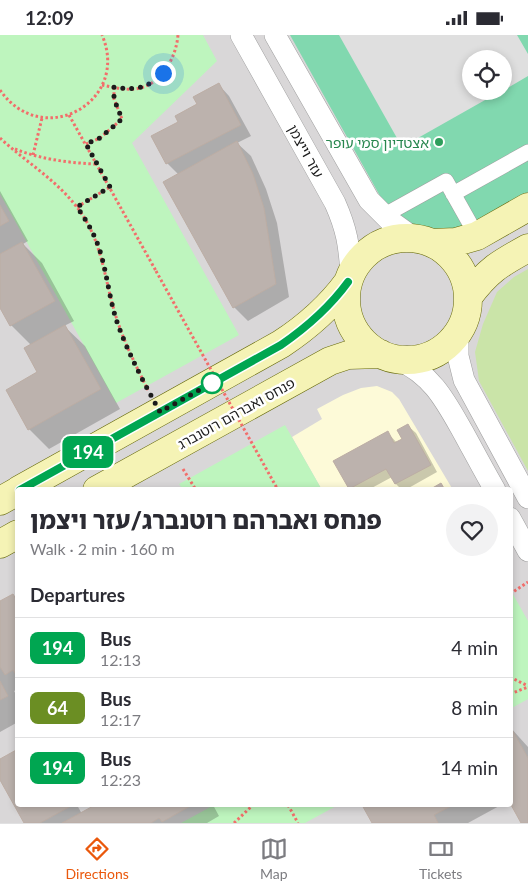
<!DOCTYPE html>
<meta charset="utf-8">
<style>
:root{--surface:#fff;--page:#f2f2f3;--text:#2b2b33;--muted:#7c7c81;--line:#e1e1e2;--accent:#ea580c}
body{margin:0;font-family:Lato,"Noto Sans Hebrew",sans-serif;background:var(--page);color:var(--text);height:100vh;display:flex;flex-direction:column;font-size:19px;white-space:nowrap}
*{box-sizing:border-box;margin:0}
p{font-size:16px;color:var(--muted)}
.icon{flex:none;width:28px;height:28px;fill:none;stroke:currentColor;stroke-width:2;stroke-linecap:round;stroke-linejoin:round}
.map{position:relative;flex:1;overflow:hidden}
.side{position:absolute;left:15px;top:452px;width:498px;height:320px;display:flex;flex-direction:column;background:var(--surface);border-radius:5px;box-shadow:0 2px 8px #0003}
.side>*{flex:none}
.badge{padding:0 10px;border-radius:8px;font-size:18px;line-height:32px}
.controls{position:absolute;left:462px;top:15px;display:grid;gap:10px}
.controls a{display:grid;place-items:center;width:50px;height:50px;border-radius:50%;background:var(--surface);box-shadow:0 2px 8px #0003;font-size:25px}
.you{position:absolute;width:25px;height:25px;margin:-12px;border:4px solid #fff;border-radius:50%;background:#1a73e8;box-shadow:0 0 0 8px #1a73e833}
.map>.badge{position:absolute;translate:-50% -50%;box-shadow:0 0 0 2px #fff}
h2{padding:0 15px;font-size:19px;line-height:45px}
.round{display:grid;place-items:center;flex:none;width:52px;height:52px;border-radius:26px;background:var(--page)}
.headline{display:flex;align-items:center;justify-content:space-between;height:85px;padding:0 15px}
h1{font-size:24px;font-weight:800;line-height:38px}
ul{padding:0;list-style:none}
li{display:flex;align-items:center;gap:15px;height:60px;padding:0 15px;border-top:1px solid var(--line)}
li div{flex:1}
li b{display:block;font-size:19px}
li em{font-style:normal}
li .badge{min-width:55px;font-weight:700;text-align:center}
.status{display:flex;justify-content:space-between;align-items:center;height:35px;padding:0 25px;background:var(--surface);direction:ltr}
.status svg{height:14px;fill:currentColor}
.menu{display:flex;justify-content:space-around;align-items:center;height:70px;border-top:1px solid var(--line);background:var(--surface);font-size:14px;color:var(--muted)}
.menu a{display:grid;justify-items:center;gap:2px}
.menu .on{color:var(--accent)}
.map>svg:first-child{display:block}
.residential{fill:#d9d7d8;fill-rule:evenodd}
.education{fill:#fdfad8}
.grass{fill:#cae4a8}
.park{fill:#bef5be}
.pitch{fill:#81d8af;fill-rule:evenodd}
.parking{fill:#dfdfdf}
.shadow{fill:#0003}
.building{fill:#bcb2ad;stroke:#bcada4}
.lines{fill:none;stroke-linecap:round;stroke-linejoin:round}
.pedestrian-casing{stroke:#9f9f9f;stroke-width:16}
.minor-casing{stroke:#9f9f9f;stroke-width:22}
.secondary-casing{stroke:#66690a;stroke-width:29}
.path{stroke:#f26e6b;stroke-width:3;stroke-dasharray:2.5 2.5;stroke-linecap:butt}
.pedestrian{stroke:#fff;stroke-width:15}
.minor{stroke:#fff;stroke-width:21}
.secondary{stroke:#f5f3b5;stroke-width:28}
.path-bridge{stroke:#f26e6b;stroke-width:3;stroke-dasharray:2.5 2.5;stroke-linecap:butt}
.line-casing{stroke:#fff;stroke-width:11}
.line{stroke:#00a651;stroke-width:8}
.walk{stroke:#1b1b1b;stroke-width:5;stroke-dasharray:0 9}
.leisure-dot{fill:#2e9e5b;stroke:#fff;stroke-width:2}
.stop-dot{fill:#fff;stroke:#00a651;stroke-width:2.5}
.labels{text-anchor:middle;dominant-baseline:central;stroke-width:5;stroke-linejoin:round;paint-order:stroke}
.leisure-label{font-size:14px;fill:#27864d;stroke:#fff;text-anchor:end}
.street-label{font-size:14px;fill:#1b1b1b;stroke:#fff}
</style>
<div class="status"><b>12:09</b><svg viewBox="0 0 49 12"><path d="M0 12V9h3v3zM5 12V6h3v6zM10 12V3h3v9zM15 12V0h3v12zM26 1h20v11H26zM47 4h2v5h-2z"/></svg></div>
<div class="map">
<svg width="528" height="788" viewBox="0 0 528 788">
<rect width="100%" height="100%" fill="#ece7e0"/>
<path class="residential" d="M0,0h528v788h-528zM471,24h33v32h-33zM18,455h492v315h-492z"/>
<path class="education" d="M377,351l15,6 7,7 54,91h-131l-30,-53 30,-18 -5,-10 26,-14 18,-7z"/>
<path class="grass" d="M528,234v202l-49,-90 -4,-29 8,-28 14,-32 17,-15z"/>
<path class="park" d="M0,0h203l14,26 -85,82 107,192 -123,68 -116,-209z
M285,390l37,65h-139l-4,-6z
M510,554l18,32v78l-18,10z
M214,770h124l-33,18h-124z"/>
<path class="pitch" d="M290,0h238v157l-69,39 -26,3 -30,-9 -23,-29zM471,24h33v32h-33z"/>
<path class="parking" d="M339,0h178l11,19v22l-24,14v-31h-33v32h30l-99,56z"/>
<path class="shadow" d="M219,50l10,11 22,40 -14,7 14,13 15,33 11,34 12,74 -41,24 -14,-14 -70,-124 15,-8 -12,-12 13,-40z
M0,156l28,50 -5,3 19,19 32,58 -10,5 21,20 35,63 -71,40 -20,-20 9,-56 -7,-28 -20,-20 -11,-20z
M408,391l8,7 21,39 -32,18h-3l-6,-6 -4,-7 -24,13h-16l-17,-29 52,-29 10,11 7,-4z
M13,561l5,4v89l-4,2 4,7v24l-18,10v-129z
M510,692l18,20v76h-6l-12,-22z
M0,725l18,45h59l5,9 15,-9h116l6,11 -12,7h-182l-25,-45z
M365,770h136l-33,18h-95z"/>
<path class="building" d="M219,48l22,42 -75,39 -15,-28 27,-14 -3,-6 22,-12 -4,-7z
M237,106l16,33 11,34 12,76 -43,24 -70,-126z
M0,170l9,16 -9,5z
M22,207l33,59 -45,25 -10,-18v-54z
M65,290l36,64 -73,41 -22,-40 31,-18 -13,-24z
M408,389l23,41 -36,19 -9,-15 -37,20 -16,-28 55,-30 6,12 8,-4 -5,-9z
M441,448l4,7h-16z
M13,559l5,8v76l-5,-8 -8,5 -5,-8v-66z
M0,646l8,15 -8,4z
M510,691l18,32v65h-7l-11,-20z
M18,714v56l53,1 -31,17h-16l-24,-43v-21z
M95,770h97l-30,17 -3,-4 -8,5h-89z
M362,770h91l-19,10 4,8h-66z"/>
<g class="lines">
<defs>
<path id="pedestrian" d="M453,159l75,-42
M383,181l63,-35 31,55"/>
<path id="minor" d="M241,0l94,168c12,27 14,42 16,70
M275,0l94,165 20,20 25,18
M458,298v23l6,24 64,118
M398,325c34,14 48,42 65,72 11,20 21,39 32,58
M510,483l18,33"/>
<path id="secondary" d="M346 264a61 61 0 1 1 122 0a61 61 0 1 1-122 0Z
M432,208l24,-1 21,-6 51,-29
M468,262c20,-27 31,-33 60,-49
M19,455l262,-146c26,-17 48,-36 67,-62
M97,455l233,-129 18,-6 33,-1
M0,466l18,-10
M0,509l18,-10"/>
</defs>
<use href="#pedestrian" class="pedestrian-casing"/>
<use href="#minor" class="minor-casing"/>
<use href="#secondary" class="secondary-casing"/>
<path class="path" d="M102,50c10,2 21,5 32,4 26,-2 42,-30 44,-54
M0,55c42,61 131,12 102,-55
M69,80l87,156
M0,103c29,27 64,46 85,81 17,28 20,60 29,91 8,28 21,54 34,80
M86,109l14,-6 22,-19 -8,-20v-12
M15,114c25,10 54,14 81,15
M33,120l9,-37
M77,172l33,-20
M183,434l13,21
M510,559l18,-12
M510,642l18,9
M510,659l18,-7
M288,770l10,18
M234,788l19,-18"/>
<use href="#pedestrian" class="pedestrian"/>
<use href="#minor" class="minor"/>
<use href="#secondary" class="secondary"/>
<path class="path-bridge" d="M156,236l122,219"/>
</g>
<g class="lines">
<defs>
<path id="line" d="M20,455l261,-145c26,-18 48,-37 67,-63"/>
</defs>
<use href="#line" class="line-casing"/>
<use href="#line" class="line"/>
<path class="walk" d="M163,38c-14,15 -29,18 -49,14v12l8,20 -22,19 -14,6 24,43 -33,20c9,13 17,26 22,41 8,24 10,50 18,74 11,31 27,61 43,90l52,-29"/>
</g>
<circle class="leisure-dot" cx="439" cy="107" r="5"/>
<circle class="stop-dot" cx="212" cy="348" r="10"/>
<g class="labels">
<g class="leisure-label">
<text x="429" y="107">אצטדיון סמי עופר</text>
</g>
<g class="street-label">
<text transform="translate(306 116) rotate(61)">עזר וייצמן</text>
<text transform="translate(236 378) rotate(-29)">פנחס ואברהם רוטנברג</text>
</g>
</g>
</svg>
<div class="controls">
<a><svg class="icon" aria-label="locate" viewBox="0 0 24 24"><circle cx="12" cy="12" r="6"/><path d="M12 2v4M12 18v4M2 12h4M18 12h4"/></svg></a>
</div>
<div class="you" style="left:163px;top:38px"></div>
<b class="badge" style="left:88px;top:417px;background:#00a651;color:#fff">194</b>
<section class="side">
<div class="headline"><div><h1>פנחס ואברהם רוטנברג/עזר ויצמן</h1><p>Walk · 2 min · 160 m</p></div><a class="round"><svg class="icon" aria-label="heart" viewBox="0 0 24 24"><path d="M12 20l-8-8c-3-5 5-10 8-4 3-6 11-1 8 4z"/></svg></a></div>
<h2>Departures</h2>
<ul>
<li><span class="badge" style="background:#00a651;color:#fff">194</span><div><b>Bus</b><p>12:13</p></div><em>4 min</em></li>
<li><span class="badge" style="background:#6b8e23;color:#fff">64</span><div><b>Bus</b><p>12:17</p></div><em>8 min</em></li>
<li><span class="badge" style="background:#00a651;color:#fff">194</span><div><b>Bus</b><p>12:23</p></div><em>14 min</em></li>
</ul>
</section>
</div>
<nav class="menu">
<a class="on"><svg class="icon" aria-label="directions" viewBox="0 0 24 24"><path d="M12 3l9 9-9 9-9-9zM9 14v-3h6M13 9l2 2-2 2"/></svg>Directions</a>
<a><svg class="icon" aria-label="map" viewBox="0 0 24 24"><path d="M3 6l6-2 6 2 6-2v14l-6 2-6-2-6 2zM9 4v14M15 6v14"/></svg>Map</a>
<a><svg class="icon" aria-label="tickets" viewBox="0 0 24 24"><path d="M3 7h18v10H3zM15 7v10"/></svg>Tickets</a>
</nav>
